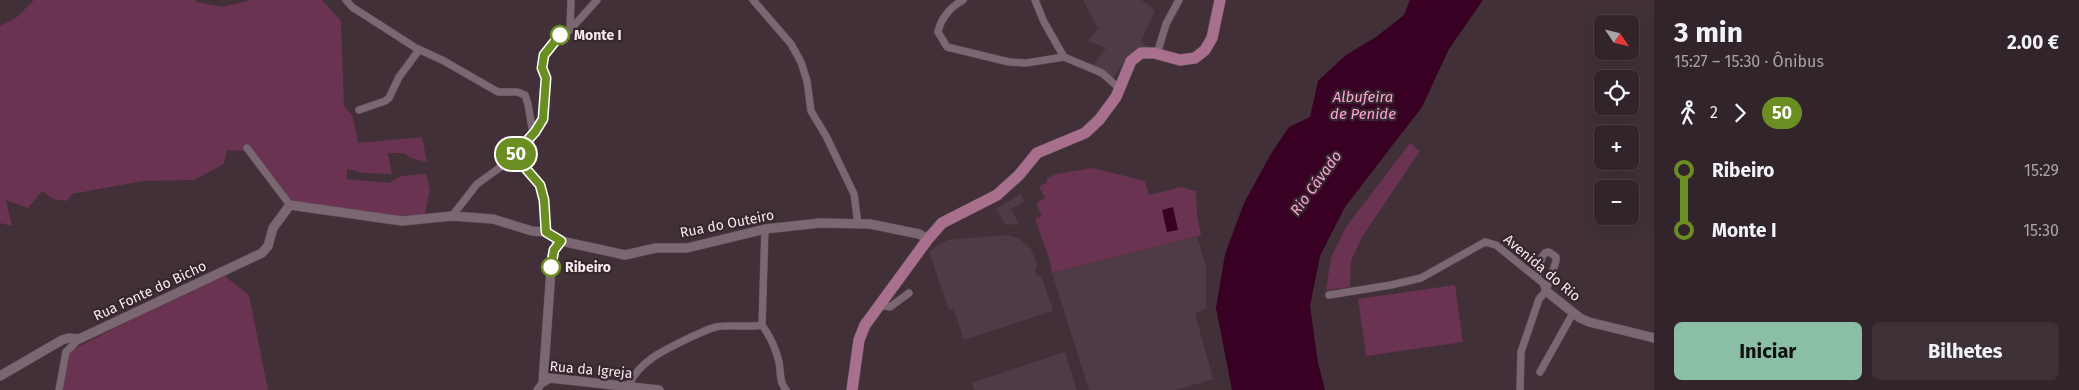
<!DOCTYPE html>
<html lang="pt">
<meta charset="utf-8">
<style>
:root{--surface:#31242a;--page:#3d3036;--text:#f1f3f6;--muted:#a8a4a8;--line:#4c4147;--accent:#8abfa5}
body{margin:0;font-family:"Fira Sans",sans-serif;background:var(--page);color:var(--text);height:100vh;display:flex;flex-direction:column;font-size:19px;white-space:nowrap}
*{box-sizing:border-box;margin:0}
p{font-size:16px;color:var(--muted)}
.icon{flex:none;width:28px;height:28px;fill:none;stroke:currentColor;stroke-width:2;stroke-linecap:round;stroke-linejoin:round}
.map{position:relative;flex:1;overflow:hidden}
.sheet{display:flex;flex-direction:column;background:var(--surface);width:425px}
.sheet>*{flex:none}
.badge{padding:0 10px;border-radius:16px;font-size:18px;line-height:32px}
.needle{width:32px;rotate:125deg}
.fabs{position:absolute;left:1594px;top:15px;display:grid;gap:10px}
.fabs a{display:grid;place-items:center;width:45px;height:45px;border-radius:8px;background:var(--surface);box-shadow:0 5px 20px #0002,0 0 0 1px var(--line);font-size:25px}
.map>.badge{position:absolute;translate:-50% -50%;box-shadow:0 0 0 2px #fff}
.legs{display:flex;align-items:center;gap:8px;height:55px;padding:0 20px;font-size:16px}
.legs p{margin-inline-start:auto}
.summary{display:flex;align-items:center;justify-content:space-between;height:85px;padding:0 20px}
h1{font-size:28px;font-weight:700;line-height:38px}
.button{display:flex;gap:10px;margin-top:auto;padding:10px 20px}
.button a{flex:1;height:58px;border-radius:8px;background:var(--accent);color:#111;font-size:20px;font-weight:700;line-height:58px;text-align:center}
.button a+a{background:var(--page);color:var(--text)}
ul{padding:0 20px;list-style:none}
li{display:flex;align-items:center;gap:18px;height:60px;font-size:19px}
li i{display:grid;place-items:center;width:8px;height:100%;margin:0 6px;background:currentColor}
li i::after{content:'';width:12px;height:12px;margin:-6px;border:4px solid;border-radius:50%;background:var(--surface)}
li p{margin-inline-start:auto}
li:first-child i{background:linear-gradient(#0000 50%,currentColor 0)}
li:last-child i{background:linear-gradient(currentColor 50%,#0000 0)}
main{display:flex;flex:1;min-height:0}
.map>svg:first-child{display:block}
.built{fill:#503a45}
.green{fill:#693351}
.water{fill:#380124}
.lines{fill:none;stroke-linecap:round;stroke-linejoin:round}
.minor-casing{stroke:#5d4f56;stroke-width:8}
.tertiary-casing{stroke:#5d4f56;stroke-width:10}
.primary-casing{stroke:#5d4f56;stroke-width:12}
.minor{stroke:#7b6771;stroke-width:7}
.tertiary{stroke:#7b6771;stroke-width:9}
.primary{stroke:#a9708e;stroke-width:11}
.line-1-casing{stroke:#fff;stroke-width:11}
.line-1{stroke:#6b8e23;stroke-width:8}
.stop-1-dot{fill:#fff;stroke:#6b8e23;stroke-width:2.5}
.labels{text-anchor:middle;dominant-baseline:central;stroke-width:4.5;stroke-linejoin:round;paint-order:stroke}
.stop-label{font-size:14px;font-weight:bold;fill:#f5eaef;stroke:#36262e;text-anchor:start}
.street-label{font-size:14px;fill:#f5eaef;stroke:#36262e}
.water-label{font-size:15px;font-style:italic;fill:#ffa3d3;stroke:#36262e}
</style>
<main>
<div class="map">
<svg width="1654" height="390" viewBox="0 0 1654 390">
<rect width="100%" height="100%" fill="#413038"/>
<path class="built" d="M1083,0h58l14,10 -14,32 10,7 -28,15 -10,14 -20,-13 13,-17 -18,-7 10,-13z
M1021,194l3,7 -13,8 8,15 -13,1 -10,-16z
M1006,235l12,3 13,11 6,15 -2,6 1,4 6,4 11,33 -89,29 -10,-31 -5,1 -20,-58 9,-8 10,-4z
M1197,236l9,30v43l-11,4 18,66 -37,11h-87l-37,-117z
M1065,352l12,38h-102l-3,-7z"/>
<path class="green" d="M34,0h162l1,2 25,5 29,-7h71l19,21 3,84 9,12 5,26 64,-6 5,25 -16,-4 -7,-5h-16l4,21 -28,-1 -17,-4v10l42,4 12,-7 25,-2 4,16 -5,24 -20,3 -29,-2 -84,-11 -17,-13 -31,-40 -17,-1 -3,14 -30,16 -51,1 -71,13 -5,7 -14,-2 -11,-8 -14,17 -22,-8 6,26 -12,-3v-197l17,-9z
M1410,143l10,8 -58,86 -11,24 -1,26 -24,3 5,-32 15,-31z
M1093,168l52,13 4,14 32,-8 15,4 1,24 4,20 -149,38 -2,-12 -15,-42 7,-3 -6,-13 9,-5 -6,-11 8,-5 -1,-3 10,-5z
M222,274l27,21 19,95h-209l7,-38 13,-13 -3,9z
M1455,285l8,57 -97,14 -8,-57z"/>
<path class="water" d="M1410,0h73l-34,49 -27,58 -77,100 -25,49 -10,50 8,57 7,27h-93l-16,-82 9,-54 19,-51 28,-51 17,-25 21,-10 8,-36 28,-26 30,-18 28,-22z
M1173,207l5,23 -11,2 -5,-22z"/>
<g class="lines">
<defs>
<path id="minor" d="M346,0l6,7 64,41 28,13 54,31h19l8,3 3,9 5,30
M753,0l38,44 10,18 6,19 4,30 15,25 28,58 4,30
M963,0c-12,7 -22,18 -25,32l9,15 62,15 17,1 38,-6
M1035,0l9,22 20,35 38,16 18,16
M570,30l1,-30
M1157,54l9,-30 13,-24
M359,110l26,-9 4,-3 10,-21 20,-27
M247,148l43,57
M514,155l26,30 4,15 2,32
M452,216l25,-32 32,-23 26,-29 8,-13 3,-40 -3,-11 1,-13 16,-20 10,-5 27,-30
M1329,295l62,-10 30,-7 64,-36 11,3 47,38 3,8
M880,305l10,2 19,-14
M762,325l3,-96
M1540,372l33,-59
M628,386c12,-26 38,-37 63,-49 8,-3 16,-8 25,-10 14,-3 31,1 46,-2 8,11 14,24 17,37 2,10 0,20 7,28
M59,390l7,-38 13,-13
M537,390l6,-8
M1520,390l1,-38 18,-53 7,-8 10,-30v-4l-7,-5 -4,1 -3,4 -5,21"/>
<path id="tertiary" d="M1546,291l34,27 9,4 65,16
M0,376l62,-36 7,-2 10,1 183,-86 6,-7 5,-18 17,-23 112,16 50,-5 41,3 39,12 14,1 15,9 64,14 31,-7h31l78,-19 55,-6 50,1 49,10 9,5
M543,382l9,-126 4,-11 5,-4
M543,382l7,-4 109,12"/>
<path id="primary" d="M852,390l7,-50 6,-15 63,-86 14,-16 55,-28 22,-20 18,-22 48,-20 14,-13 17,-23 15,-36 10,-8h13l26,7 15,-2 10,-8 7,-12 8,-38"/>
</defs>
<use href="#minor" class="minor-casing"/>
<use href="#tertiary" class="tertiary-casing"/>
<use href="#primary" class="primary-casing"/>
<use href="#minor" class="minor"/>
<use href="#tertiary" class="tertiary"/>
<use href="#primary" class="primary"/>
</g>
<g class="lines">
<defs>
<path id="line-1" d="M551,267l3,-17 7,-9 -15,-9 -2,-32 -4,-15 -26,-30 21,-23 8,-13 3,-41 -4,-10 2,-13 16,-20"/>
</defs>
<use href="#line-1" class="line-1-casing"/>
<use href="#line-1" class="line-1"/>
</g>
<g class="stop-1-dot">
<circle cx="560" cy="35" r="9"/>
<circle cx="551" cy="267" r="9"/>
</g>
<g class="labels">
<g class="stop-label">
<text x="574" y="35">Monte I</text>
<text x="565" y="267">Ribeiro</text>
</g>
<g class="street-label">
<text transform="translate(727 224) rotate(-11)">Rua do Outeiro</text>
<text transform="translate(1542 268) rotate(40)">Avenida do Rio</text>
<text transform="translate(150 291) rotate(-25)">Rua Fonte do Bicho</text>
<text transform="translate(591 370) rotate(5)">Rua da Igreja</text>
</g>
<g class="water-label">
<text x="1363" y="97">Albufeira<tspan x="1363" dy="17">de Penide</tspan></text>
<text transform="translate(1316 183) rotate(-54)">Rio Cávado</text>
</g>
</g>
</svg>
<div class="fabs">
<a><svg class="needle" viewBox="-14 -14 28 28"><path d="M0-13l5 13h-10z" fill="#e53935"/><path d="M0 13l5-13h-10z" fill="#a8a4a8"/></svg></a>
<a><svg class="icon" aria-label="locate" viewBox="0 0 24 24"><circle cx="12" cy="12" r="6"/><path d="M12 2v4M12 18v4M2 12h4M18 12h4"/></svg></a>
<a>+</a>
<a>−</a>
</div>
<b class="badge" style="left:516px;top:154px;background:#6b8e23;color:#fff">50</b>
</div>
<section class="sheet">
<div class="summary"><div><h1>3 min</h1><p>15:27 – 15:30 · Ônibus</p></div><b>2.00 €</b></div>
<div class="legs"><svg class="icon" aria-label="walk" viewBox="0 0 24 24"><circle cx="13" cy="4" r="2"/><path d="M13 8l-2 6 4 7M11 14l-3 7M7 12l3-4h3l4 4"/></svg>2<svg class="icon" aria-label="forward" viewBox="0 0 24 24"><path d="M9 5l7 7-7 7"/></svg><b class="badge" style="background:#6b8e23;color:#fff">50</b></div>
<ul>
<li><i style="color:#6b8e23"></i><b>Ribeiro</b><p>15:29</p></li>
<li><i style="color:#6b8e23"></i><b>Monte I</b><p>15:30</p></li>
</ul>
<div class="button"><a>Iniciar</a><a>Bilhetes</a></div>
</section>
</main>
